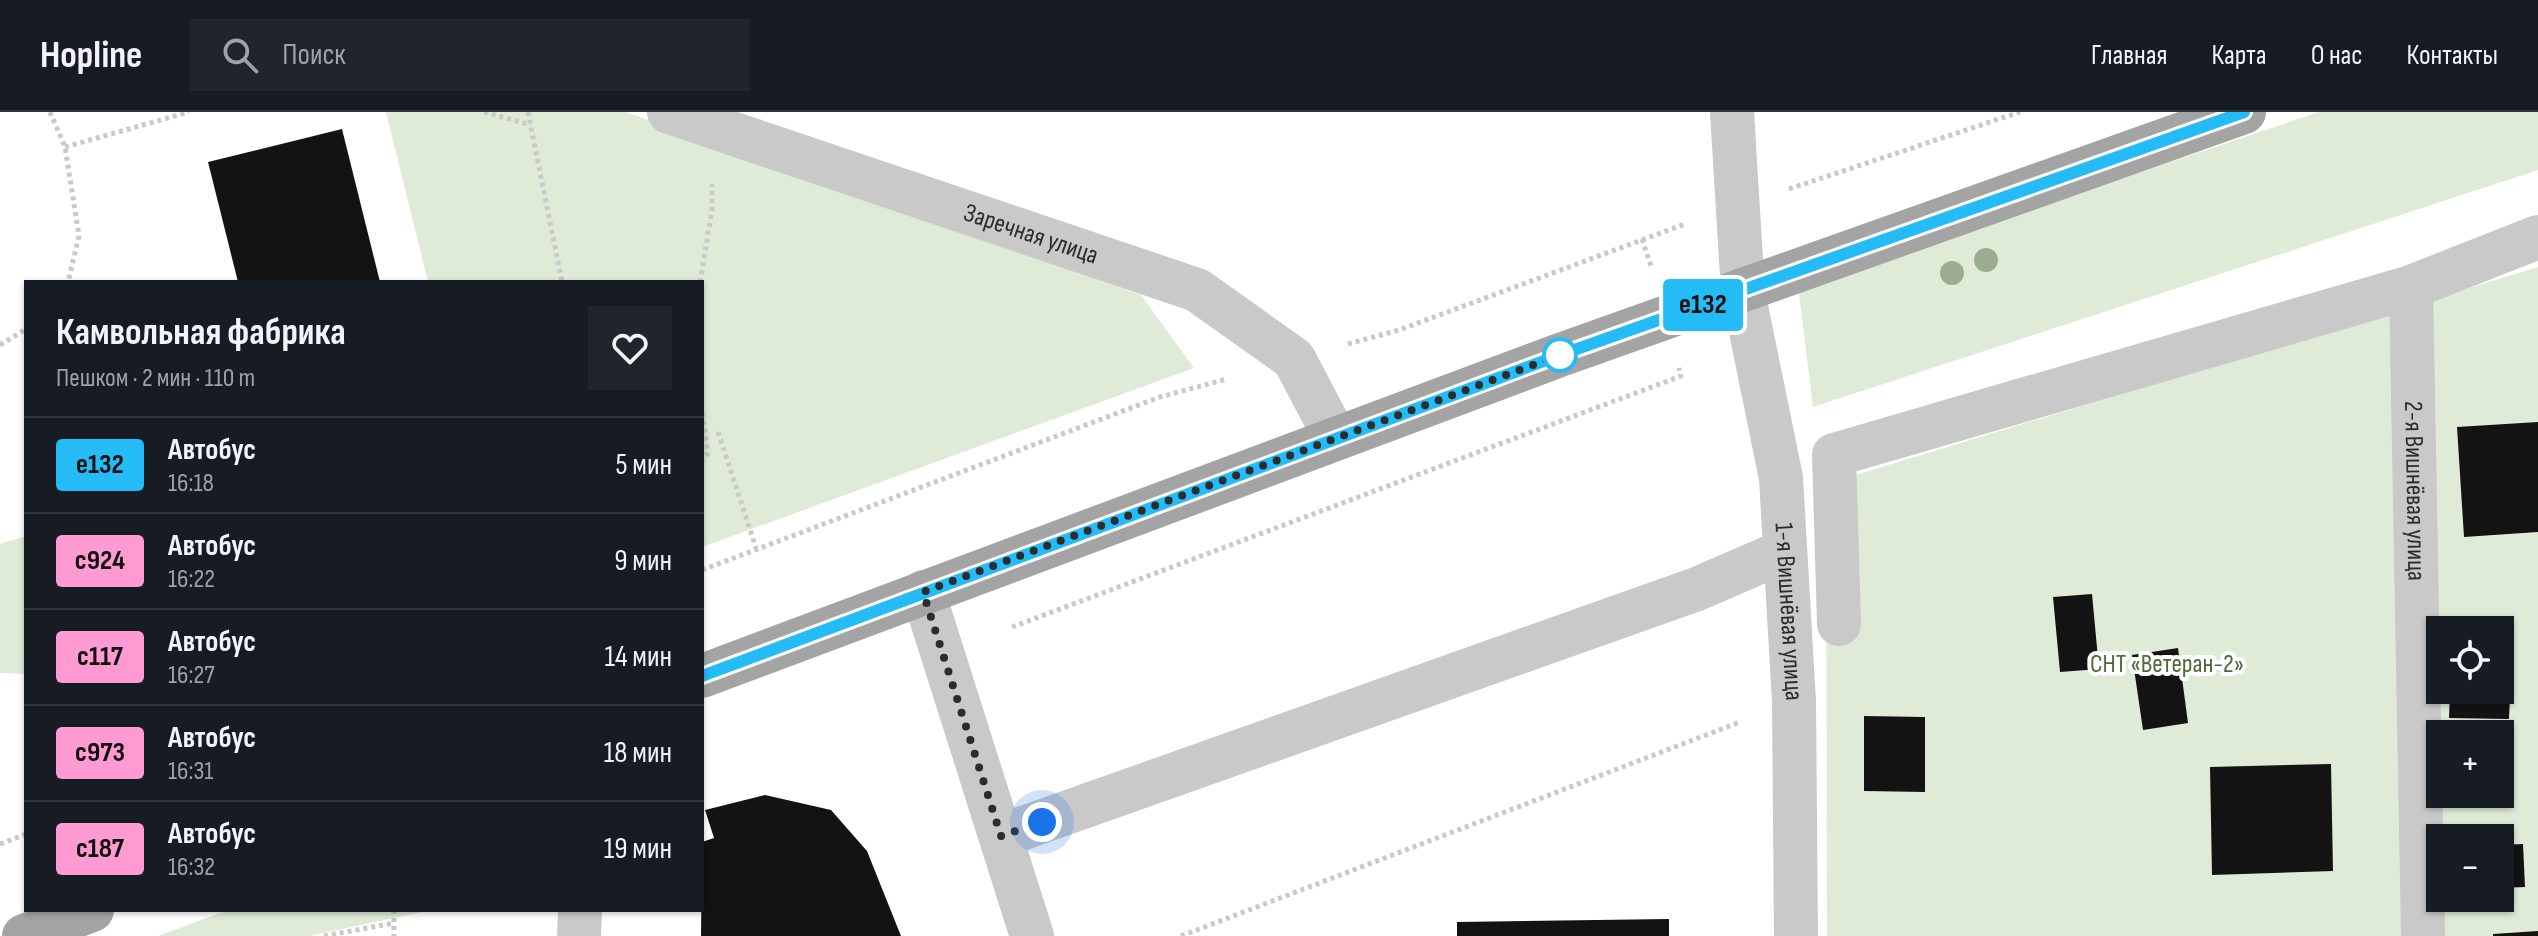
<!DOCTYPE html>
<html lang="ru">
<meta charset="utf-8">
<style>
:root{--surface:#171b24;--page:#20242c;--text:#f1f3f6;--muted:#9ea1a6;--line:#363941}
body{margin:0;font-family:"Sofia Sans Condensed",sans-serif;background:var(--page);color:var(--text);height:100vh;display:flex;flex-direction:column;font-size:30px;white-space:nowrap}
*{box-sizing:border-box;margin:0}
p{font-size:26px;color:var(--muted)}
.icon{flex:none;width:44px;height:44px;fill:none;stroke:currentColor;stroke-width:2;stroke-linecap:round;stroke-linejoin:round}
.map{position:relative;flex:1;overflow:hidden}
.panel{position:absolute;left:24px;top:168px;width:680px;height:632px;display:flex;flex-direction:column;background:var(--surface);border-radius:0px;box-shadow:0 2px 6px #0004}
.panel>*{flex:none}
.badge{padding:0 16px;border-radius:6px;font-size:28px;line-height:52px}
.tools{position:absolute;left:2426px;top:504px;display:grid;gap:16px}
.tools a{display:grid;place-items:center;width:88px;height:88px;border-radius:0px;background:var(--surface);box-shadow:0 2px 6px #0004;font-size:40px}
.you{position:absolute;width:40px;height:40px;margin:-20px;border:6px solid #fff;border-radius:50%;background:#1a73e8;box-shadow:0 0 0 12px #1a73e833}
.map>.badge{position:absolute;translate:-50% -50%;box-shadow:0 0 0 4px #fff}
.round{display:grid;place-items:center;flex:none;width:84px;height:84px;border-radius:0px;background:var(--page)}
.headline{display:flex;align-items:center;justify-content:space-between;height:136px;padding:0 32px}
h1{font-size:38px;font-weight:700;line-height:60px}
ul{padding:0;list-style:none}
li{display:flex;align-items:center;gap:24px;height:96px;padding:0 32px;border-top:2px solid var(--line)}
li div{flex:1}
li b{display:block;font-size:30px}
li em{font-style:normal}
li .badge{min-width:88px;font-weight:700;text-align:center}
header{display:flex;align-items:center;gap:48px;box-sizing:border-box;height:112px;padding:0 40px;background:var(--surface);border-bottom:2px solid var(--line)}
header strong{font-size:38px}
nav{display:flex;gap:44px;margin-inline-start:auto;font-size:28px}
.search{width:560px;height:72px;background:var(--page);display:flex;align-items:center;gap:20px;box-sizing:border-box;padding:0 28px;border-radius:0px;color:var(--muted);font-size:30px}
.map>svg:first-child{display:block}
.green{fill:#e0ebd7;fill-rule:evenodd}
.building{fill:#131313}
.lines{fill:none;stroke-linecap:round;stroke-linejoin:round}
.path{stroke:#c9c9c9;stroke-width:5;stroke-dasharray:4 4;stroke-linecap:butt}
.minor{stroke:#c9c9c9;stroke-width:44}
.major{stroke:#a4a4a4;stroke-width:44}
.tree{fill:#9bad90}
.line-casing{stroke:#fff;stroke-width:18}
.line{stroke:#25bbf7;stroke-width:12}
.walk{stroke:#2c2c2c;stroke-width:8;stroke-dasharray:0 14.4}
.stop-dot{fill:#fff;stroke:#25bbf7;stroke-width:4}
.labels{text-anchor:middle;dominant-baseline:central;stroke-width:8;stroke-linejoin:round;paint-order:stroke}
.street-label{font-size:26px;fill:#2c2c2c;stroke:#fff}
.park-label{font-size:26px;fill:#4a6a36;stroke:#fff}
</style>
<header>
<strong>Hopline</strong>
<div class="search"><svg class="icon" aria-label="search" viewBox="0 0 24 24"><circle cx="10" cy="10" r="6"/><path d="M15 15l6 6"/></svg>Поиск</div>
<nav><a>Главная</a><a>Карта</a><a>О нас</a><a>Контакты</a></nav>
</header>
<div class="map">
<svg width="2538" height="824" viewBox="0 0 2538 824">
<rect width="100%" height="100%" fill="#fff"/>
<path class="green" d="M386,0h240l515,183 53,73 -492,179v-265h-274z
M2319,0h219v58l-725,237 -15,-120z
M2538,155v669h-711l-1,-452zM2440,518h60v60h-60zM2440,622h60v60h-60zM2440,726h60v60h-60z
M26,424v138l-26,-1v-129z
M228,798h203l-122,26h-151z"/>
<path class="building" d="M342,17l38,153h-142l-30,-120z
M2538,310v110l-74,5 -7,-110z
M2092,482l7,75 -39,3 -7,-75z
M2178,536l10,75 -45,7 -11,-75z
M2500,564h11l-2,43 -60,-1 1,-28h50z
M1864,604l61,1v75l-61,-1z
M2331,652l2,107 -121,4 -2,-108z
M765,683l66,15 36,41 34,85h-200l1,-94 12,-4 -9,-28z
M2523,732l2,43 -25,1v-43z
M1669,807v17h-212v-14z
M2538,819v5h-45v-2z"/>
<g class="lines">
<path class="path" d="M50,0l15,35 14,89 -11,46
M484,0l47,13
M528,0l34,170
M65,35l124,-35
M1789,77l231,-77
M1642,127l9,27
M700,170l12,-72v-26
M1348,232l51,-14 286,-106
M0,233l26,-16
M702,301l6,40 -6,7
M718,320l38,116
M702,458l458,-173 67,-18
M1012,515l669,-251 -2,-8
M0,732l26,-10
M394,798v26
M324,824l70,-13
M1181,824l559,-214"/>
<g class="minor">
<path id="s1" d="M669,0l528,178 97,69 41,78"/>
<path id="s2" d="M1732,0l11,180 38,186 13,223 2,235"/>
<path id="s3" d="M2411,175l12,649"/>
<path d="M923,480l109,344"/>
<path d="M1839,512l-5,-169 577,-168 127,-50"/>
<path d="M1001,724l696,-247 88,-38"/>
<path d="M579,824l1,-26"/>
</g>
<path class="major" d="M702,564l858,-321 684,-243
M24,824l68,-26"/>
</g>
<g class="tree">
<circle cx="1986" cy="148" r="12"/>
<circle cx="1952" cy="161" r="12"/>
</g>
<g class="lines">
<defs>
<path id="line" d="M702,564l858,-321 684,-243"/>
</defs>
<use href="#line" class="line-casing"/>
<use href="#line" class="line"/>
<path class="walk" d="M1042,710l-41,14 -78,-244 637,-237"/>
</g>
<circle class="stop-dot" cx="1560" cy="243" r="16"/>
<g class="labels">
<g class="street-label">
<text stroke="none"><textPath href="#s1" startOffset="382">Заречная улица</textPath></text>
<text stroke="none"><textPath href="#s3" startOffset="204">2-я Вишнёвая улица</textPath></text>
<text stroke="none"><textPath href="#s2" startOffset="504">1-я Вишнёвая улица</textPath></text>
</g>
<g class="park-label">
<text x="2167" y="552">СНТ «Ветеран-2»</text>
</g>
</g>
</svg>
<div class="tools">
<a><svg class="icon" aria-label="locate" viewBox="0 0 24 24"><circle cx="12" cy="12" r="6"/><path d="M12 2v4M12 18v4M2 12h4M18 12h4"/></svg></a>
<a>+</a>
<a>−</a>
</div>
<div class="you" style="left:1042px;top:710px"></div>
<b class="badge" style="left:1703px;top:193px;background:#25bbf7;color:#111">е132</b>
<section class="panel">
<div class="headline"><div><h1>Камвольная фабрика</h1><p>Пешком · 2 мин · 110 m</p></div><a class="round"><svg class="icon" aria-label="heart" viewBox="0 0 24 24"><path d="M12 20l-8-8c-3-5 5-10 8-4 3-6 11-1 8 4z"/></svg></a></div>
<ul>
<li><span class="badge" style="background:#25bbf7;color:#111">е132</span><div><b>Автобус</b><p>16:18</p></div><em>5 мин</em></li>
<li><span class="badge" style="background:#ff9ad2;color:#111">с924</span><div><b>Автобус</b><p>16:22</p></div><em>9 мин</em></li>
<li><span class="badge" style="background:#ff9ad2;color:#111">с117</span><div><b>Автобус</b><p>16:27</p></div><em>14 мин</em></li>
<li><span class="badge" style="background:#ff9ad2;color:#111">с973</span><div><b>Автобус</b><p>16:31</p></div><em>18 мин</em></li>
<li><span class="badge" style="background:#ff9ad2;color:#111">с187</span><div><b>Автобус</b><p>16:32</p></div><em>19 мин</em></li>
</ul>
</section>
</div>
